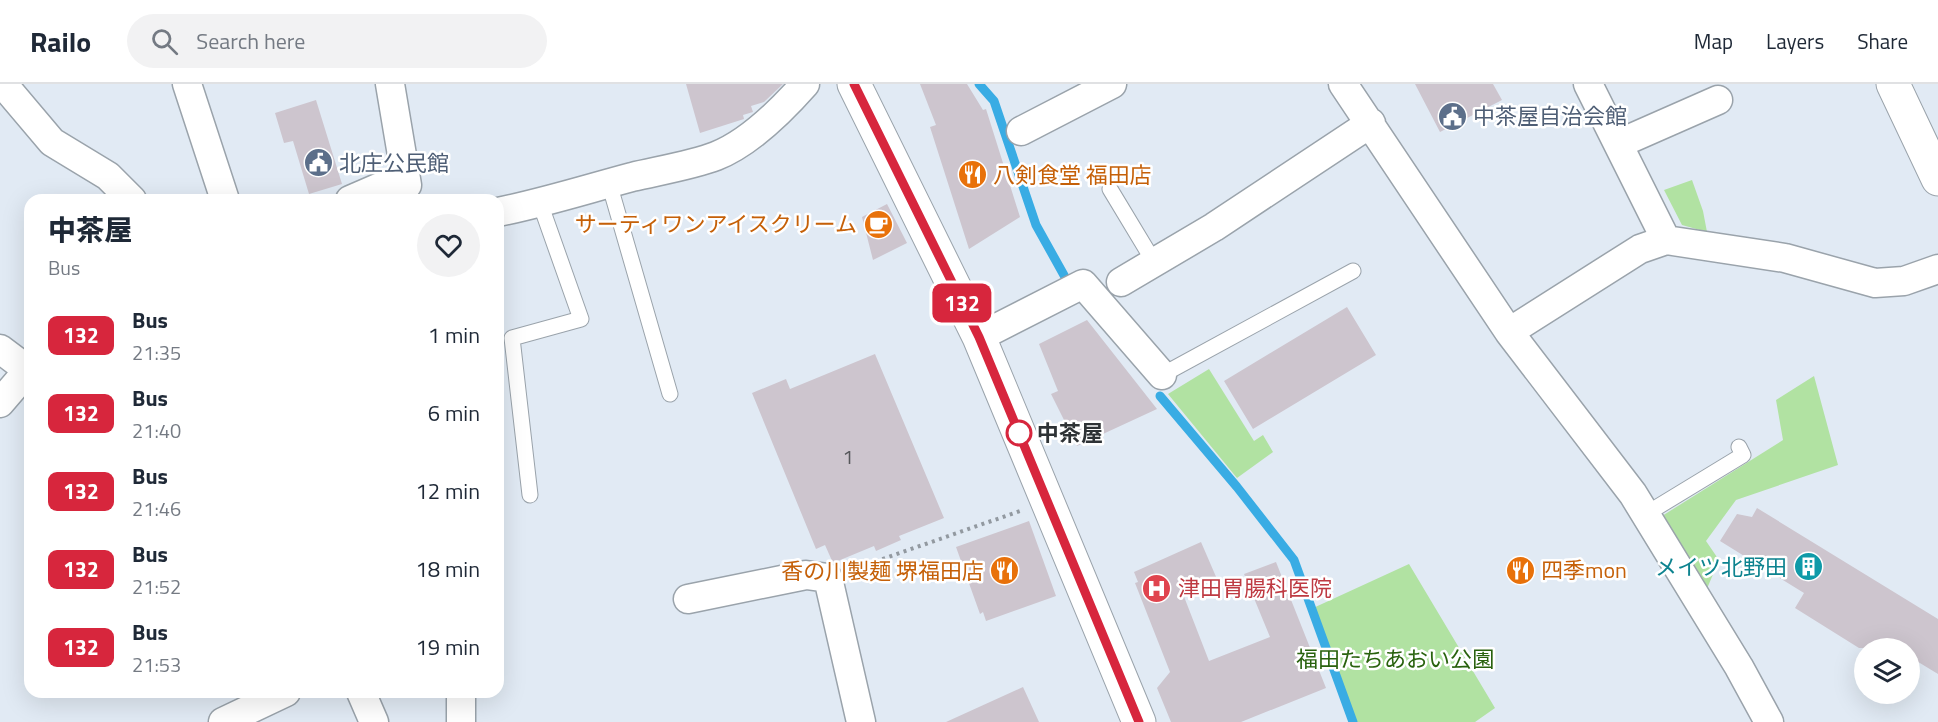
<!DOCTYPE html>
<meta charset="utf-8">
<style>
:root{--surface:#fff;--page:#f2f2f3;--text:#1f2937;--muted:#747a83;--line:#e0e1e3}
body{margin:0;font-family:"Titillium Web","Noto Sans JP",sans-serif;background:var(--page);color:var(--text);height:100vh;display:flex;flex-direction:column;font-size:22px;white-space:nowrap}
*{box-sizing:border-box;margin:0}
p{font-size:20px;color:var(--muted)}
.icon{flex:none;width:33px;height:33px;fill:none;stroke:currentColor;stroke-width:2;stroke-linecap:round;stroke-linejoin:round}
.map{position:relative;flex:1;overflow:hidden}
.drawer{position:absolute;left:24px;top:110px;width:480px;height:504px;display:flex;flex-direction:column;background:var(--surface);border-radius:18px;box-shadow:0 6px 24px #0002}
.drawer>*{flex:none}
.badge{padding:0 12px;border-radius:9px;font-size:21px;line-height:39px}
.tools{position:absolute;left:1854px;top:554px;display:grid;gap:12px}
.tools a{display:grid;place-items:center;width:66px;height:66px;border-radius:50%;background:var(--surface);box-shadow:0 6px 24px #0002;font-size:30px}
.map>.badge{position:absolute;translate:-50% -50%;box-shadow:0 0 0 3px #fff}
.round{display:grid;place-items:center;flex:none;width:63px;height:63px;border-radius:32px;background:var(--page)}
.headline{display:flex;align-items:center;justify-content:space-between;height:102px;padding:0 24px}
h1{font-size:28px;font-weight:800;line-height:45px}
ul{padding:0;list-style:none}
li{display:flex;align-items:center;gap:18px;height:78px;padding:0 24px}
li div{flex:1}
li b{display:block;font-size:22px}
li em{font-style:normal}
li .badge{min-width:66px;font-weight:700;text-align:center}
header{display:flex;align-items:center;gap:36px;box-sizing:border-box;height:84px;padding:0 30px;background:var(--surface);border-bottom:2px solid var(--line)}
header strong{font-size:28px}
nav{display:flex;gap:33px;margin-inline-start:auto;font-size:21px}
.search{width:420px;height:54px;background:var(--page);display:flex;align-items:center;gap:15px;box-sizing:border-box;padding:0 21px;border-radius:33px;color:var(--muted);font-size:22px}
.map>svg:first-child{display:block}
.green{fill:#b1e2a2}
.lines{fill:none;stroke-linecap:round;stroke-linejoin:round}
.stream{stroke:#39ace4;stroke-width:9}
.building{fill:#cdc5ce}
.lane-casing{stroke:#9aa3ab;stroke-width:17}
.street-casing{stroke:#9aa3ab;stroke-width:31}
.secondary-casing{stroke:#9aa3ab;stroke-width:35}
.highway-casing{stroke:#9aa3ab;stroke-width:35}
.path{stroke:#9299a0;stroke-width:4;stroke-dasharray:3 4.5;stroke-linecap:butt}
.lane{stroke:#fff;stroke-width:15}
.street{stroke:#fff;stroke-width:28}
.secondary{stroke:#fff;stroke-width:33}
.highway{stroke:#fff;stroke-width:33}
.line-casing{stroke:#fff;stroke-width:14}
.line{stroke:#d7263d;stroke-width:9}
.stop-dot{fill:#fff;stroke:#d7263d;stroke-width:3}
.labels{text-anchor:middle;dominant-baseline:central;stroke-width:5;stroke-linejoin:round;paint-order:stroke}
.number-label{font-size:20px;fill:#56575b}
.service-label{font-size:22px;fill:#4e5e75;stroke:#fff;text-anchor:start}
.food-label{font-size:22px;fill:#c56008;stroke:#fff;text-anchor:start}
.stop-label{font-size:22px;font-weight:bold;fill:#2e3235;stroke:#fff;text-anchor:start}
.culture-label{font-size:22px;fill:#0d838f;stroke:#fff;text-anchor:end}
.health-label{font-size:22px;fill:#be3a42;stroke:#fff;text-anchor:start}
.park-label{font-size:22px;fill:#29620e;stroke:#fff}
</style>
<header>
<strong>Railo</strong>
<div class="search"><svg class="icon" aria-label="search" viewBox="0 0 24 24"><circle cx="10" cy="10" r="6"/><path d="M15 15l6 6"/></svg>Search here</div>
<nav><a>Map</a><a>Layers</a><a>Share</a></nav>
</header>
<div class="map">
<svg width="1938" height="638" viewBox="0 0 1938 638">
<rect width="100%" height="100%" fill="#e1eaf4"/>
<path class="green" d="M1692,96l11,31 4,21 -25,-7 -18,-35z
M1209,285l45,72 9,-6 10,17 -36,26 -69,-84z
M1814,292l24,89 -102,35 -30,41 13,19 -13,31 -44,-75 121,-76 -7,-40z
M1409,480l86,144 -20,14h-122l-42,-113z"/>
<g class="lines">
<path class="stream" d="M979,0l15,17 42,124 29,52
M1160,312l77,91 57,73 59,162"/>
</g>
<path class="building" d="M686,0h97l-19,18 -13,4 2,6 -10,3 1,4 -44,14z
M920,0h47l16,26 3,-1 34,108 -51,32 -39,-122 6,-2z
M1415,0h78l9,16 -62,32z
M316,16l26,84 -33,10 -16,-53 -9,2 -9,-30z
M887,120l20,39 -34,17 -11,-43z
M1347,223l29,48 -123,74 -29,-48z
M1087,236l70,89 -80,37 -26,-52 7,-3 -19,-47z
M875,270l69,164 -45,18 2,4 -25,11 -2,-5 -41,17 -8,-18 -9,4 -64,-156 34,-14 4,10z
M1757,424l181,111v55l-28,-17v-9h-51l-64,-40 9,-15 -84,-52 17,-27 15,3z
M1029,437l27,75 -70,25 -3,-9 -3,2 -24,-67z
M1201,458l16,37 -34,15 26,67 61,-24 -26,-63 32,-12 50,126 -85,34h-70l-14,-34 13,-16 -35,-89 3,-1 -4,-10z
M1023,603l16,35h-93z"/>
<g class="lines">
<defs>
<path id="lane" d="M609,99l61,211
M1110,105l44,73
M1162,291l191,-104
M530,411l-18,-157 69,-19 -41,-116
M1646,430l97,-59 -4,-8"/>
<path id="street" d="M3,0l49,58 56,34 24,24
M187,0l38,116
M1343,0l166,248 124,162 106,173 30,55
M1588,0l78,156
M1021,47l91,-47
M1618,60l100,-44
M350,116l30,-13 27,-2 -17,-101
M498,128c45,-9 89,-23 134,-35 25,-6 61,-12 84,-21 33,-13 66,-46 89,-72
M1121,198l93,-55 157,-104
M1509,248l131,-83 26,-9 119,18 90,25 29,-2 34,-12
M979,253l104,-53 79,91
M0,265l28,21
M0,319l30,-35
M688,515l118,-24 22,3 33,144
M361,608l13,30
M461,608v30
M223,638l63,-30"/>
<path id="secondary" d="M1893,0l45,95"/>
<path id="highway" d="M854,0l125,253 160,385"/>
</defs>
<use href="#lane" class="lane-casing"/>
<use href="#street" class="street-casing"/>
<use href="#secondary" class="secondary-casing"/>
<use href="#highway" class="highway-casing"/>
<path class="path" d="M854,485l166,-58"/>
<use href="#lane" class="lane"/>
<use href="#street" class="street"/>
<use href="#secondary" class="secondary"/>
<use href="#highway" class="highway"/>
</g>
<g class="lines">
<defs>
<path id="line" d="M854,0l125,253 160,385"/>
</defs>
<use href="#line" class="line-casing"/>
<use href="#line" class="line"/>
</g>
<defs>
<symbol id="civic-disc" viewBox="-11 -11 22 22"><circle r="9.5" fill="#5c6f8a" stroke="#fff"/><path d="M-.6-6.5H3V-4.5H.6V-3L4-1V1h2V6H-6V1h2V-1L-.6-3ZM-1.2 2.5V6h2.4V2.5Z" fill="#fff"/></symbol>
<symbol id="restaurant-disc" viewBox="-11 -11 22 22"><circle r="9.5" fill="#e8710a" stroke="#fff"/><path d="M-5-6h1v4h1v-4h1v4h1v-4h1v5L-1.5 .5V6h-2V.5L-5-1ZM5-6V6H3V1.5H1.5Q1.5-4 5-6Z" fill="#fff"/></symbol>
<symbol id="cafe-disc" viewBox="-11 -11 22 22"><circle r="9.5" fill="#e8710a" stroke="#fff"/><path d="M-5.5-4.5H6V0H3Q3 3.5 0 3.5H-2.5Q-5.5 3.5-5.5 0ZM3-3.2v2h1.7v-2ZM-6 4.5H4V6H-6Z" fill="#fff"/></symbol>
<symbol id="building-disc" viewBox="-11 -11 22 22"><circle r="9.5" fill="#0f9aa8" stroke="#fff"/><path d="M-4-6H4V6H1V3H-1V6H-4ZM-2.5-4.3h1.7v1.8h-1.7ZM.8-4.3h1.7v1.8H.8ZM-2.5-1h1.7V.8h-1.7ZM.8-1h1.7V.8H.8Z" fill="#fff"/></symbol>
<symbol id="hospital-disc" viewBox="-11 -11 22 22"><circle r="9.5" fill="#e0444e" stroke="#fff"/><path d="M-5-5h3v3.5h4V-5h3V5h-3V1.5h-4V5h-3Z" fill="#fff"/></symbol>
</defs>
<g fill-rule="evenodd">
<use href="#civic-disc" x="1436" y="16" width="33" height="33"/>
<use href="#civic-disc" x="302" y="62" width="33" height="33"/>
<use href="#restaurant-disc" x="956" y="74" width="33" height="33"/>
<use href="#cafe-disc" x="862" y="124" width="33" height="33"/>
<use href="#building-disc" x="1792" y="466" width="33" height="33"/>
<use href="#restaurant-disc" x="1504" y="470" width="33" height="33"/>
<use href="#restaurant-disc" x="988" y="470" width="33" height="33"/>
<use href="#hospital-disc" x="1140" y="488" width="33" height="33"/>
</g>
<circle class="stop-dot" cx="1019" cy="349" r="12"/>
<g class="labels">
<g class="number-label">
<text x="848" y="372">1</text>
</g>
<g class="service-label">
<text x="1473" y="32">中茶屋自治会館</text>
<text x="339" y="79">北庄公民館</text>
</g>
<g class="food-label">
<text x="993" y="91">八剣食堂 福田店</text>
<text x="857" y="140" text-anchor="end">サーティワンアイスクリーム</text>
<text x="1541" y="486">四季mon</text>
<text x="984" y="487" text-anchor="end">香の川製麺 堺福田店</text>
</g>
<g class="stop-label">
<text x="1037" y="349">中茶屋</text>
</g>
<g class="culture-label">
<text x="1787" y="483">メイツ北野田</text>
</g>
<g class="health-label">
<text x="1178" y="504">津田胃腸科医院</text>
</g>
<g class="park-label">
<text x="1395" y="575">福田たちあおい公園</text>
</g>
</g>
</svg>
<div class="tools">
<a><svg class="icon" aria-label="layers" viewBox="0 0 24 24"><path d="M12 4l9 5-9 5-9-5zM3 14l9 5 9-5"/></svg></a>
</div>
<b class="badge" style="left:962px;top:219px;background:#d7263d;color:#fff">132</b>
<section class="drawer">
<div class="headline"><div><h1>中茶屋</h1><p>Bus</p></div><a class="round"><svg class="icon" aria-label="heart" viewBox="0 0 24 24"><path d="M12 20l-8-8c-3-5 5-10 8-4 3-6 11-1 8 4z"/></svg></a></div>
<ul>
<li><span class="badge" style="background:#d7263d;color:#fff">132</span><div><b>Bus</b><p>21:35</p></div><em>1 min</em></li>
<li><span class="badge" style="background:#d7263d;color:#fff">132</span><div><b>Bus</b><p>21:40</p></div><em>6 min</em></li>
<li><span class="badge" style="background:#d7263d;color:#fff">132</span><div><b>Bus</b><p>21:46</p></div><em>12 min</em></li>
<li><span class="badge" style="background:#d7263d;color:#fff">132</span><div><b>Bus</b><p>21:52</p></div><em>18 min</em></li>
<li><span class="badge" style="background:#d7263d;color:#fff">132</span><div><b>Bus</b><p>21:53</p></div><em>19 min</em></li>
</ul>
</section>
</div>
